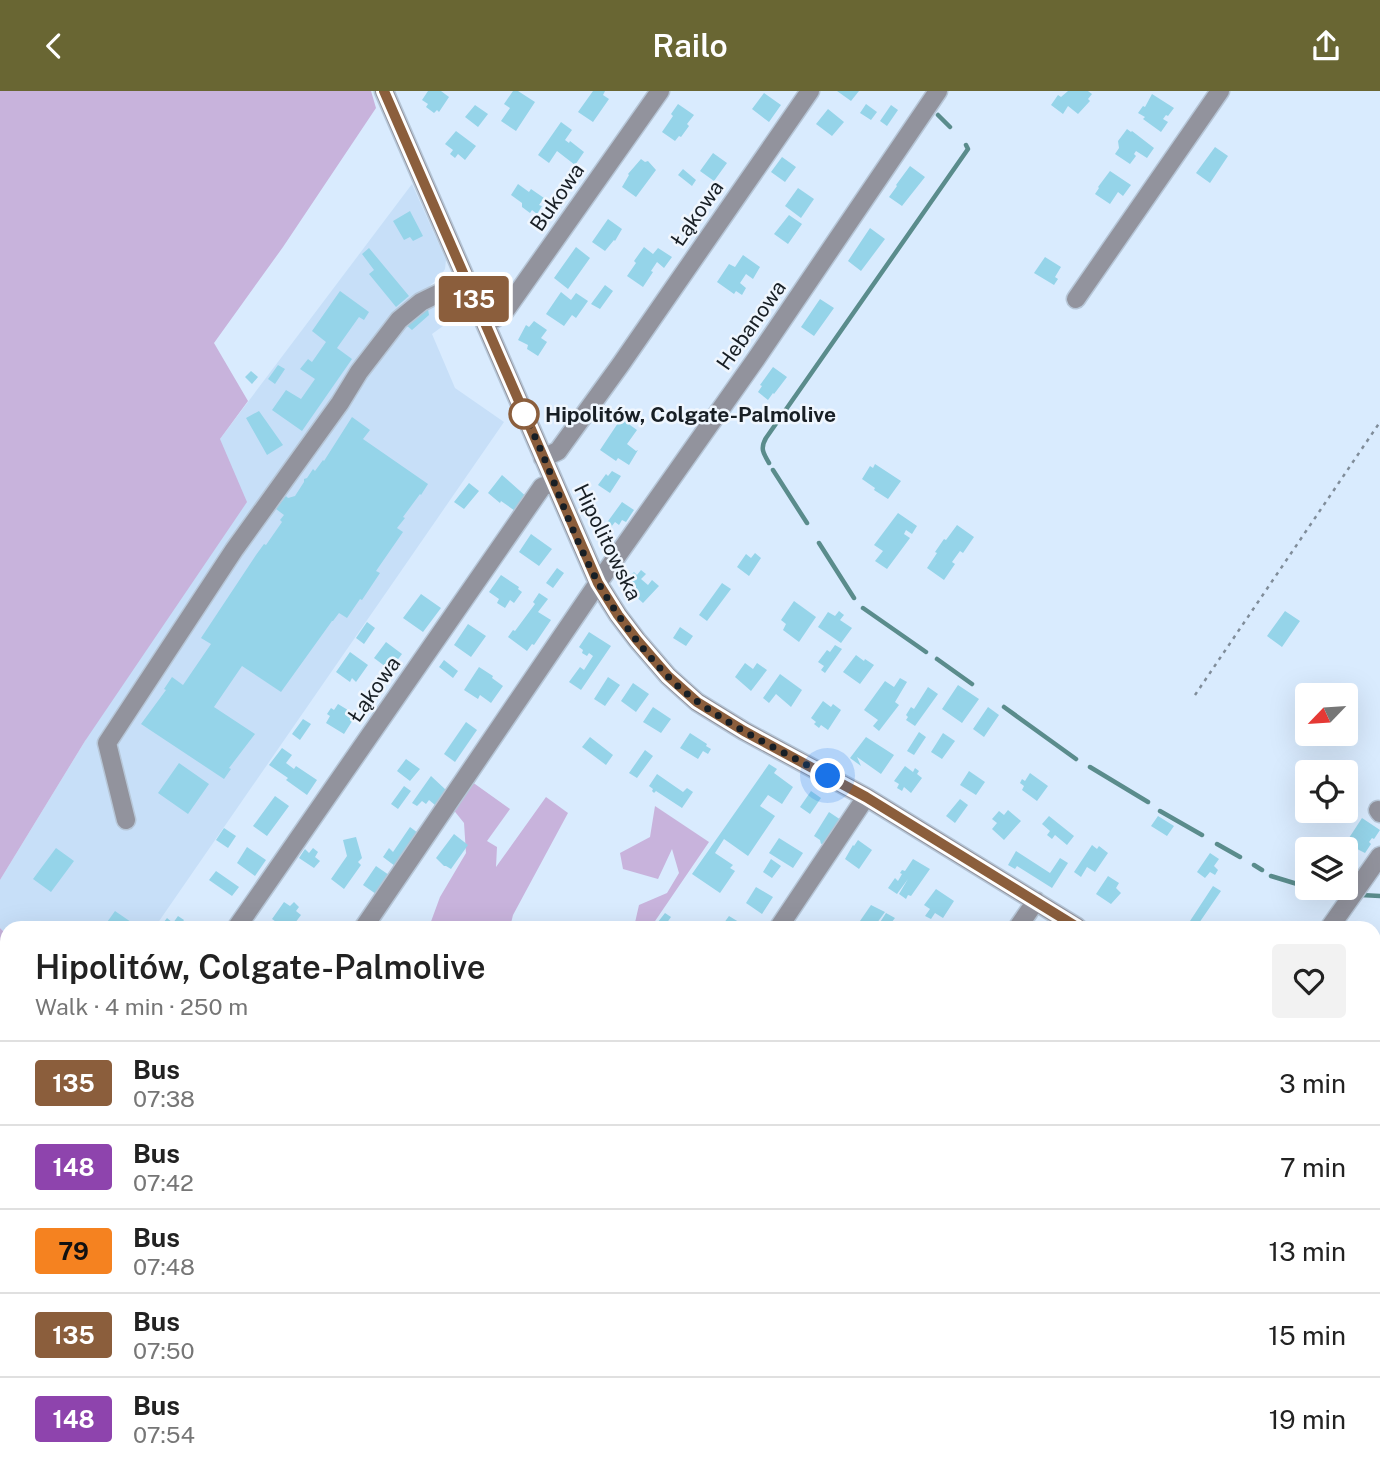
<!DOCTYPE html>
<meta charset="utf-8">
<style>
:root{--surface:#fff;--page:#f2f2f2;--text:#222;--muted:#767676;--line:#e0e0e0;--accent:#696633}
body{margin:0;font-family:"Public Sans",sans-serif;background:var(--page);color:var(--text);height:100vh;display:flex;flex-direction:column;font-size:26px;white-space:nowrap}
*{box-sizing:border-box;margin:0}
p{font-size:23px;color:var(--muted)}
.icon{flex:none;width:38px;height:38px;fill:none;stroke:currentColor;stroke-width:2;stroke-linecap:round;stroke-linejoin:round}
.map{position:relative;flex:1;overflow:hidden}
.sheet{position:absolute;left:0px;top:830px;width:1381px;height:555px;display:flex;flex-direction:column;background:var(--surface);border-radius:21px 21px 0 0;box-shadow:0 7px 28px #0002}
.sheet>*{flex:none}
.badge{padding:0 14px;border-radius:5px;font-size:24px;line-height:46px}
.needle{width:46px;rotate:245deg}
.tools{position:absolute;left:1295px;top:592px;display:grid;gap:14px}
.tools a{display:grid;place-items:center;width:63px;height:63px;border-radius:7px;background:var(--surface);box-shadow:0 7px 28px #0002;font-size:35px}
.you{position:absolute;width:35px;height:35px;margin:-18px;border:5px solid #fff;border-radius:50%;background:#1a73e8;box-shadow:0 0 0 10px #1a73e833}
.map>.badge{position:absolute;translate:-50% -50%;box-shadow:0 0 0 4px #fff}
.round{display:grid;place-items:center;flex:none;width:74px;height:74px;border-radius:7px;background:var(--page)}
.overview{display:flex;align-items:center;justify-content:space-between;height:119px;padding:0 35px}
h1{font-size:33px;font-weight:600;line-height:52px}
ul{padding:0;list-style:none}
li{display:flex;align-items:center;gap:21px;height:84px;padding:0 35px;border-top:2px solid var(--line)}
li div{flex:1}
li b{display:block;font-size:26px}
li em{font-style:normal}
li .badge{min-width:77px;font-weight:700;text-align:center}
header{display:flex;justify-content:space-between;align-items:center;height:91px;padding:0 35px;background:var(--accent);color:#fff;font-size:32px;font-weight:600}
.map>svg:first-child{display:block}
.built{fill:#c7dff8}
.green{fill:#c8b3dc}
.water{fill:#76bbb8;stroke:#5a8c8c;stroke-width:2}
.lines{fill:none;stroke-linecap:round;stroke-linejoin:round}
.stream{stroke:#5a8c8c;stroke-width:4.5}
.building{fill:#95d4e9}
.minor-casing{stroke:#b6c6d7;stroke-width:21}
.path{stroke:#808d9a;stroke-width:2.5;stroke-dasharray:3.5 5;stroke-linecap:butt}
.minor{stroke:#92939d;stroke-width:18}
.line-casing{stroke:#fff;stroke-width:16}
.line{stroke:#8b5e3c;stroke-width:10}
.walk{stroke:#181f25;stroke-width:7;stroke-dasharray:0 12.6}
.stop-dot{fill:#fff;stroke:#8b5e3c;stroke-width:3.5}
.labels{text-anchor:middle;dominant-baseline:central;stroke-width:5;stroke-linejoin:round;paint-order:stroke}
.street-label{font-size:21px;fill:#181f25;stroke:#eff6fe}
.stop-label{font-size:21px;font-weight:bold;fill:#181f25;stroke:#eff6fe;text-anchor:start}
</style>
<header><svg class="icon" aria-label="back" viewBox="0 0 24 24"><path d="M15 5l-7 7 7 7"/></svg>Railo<svg class="icon" aria-label="share" viewBox="0 0 24 24"><path d="M12 15V3M7 8l5-5 5 5M5 13v7h14v-7"/></svg></header>
<div class="map">
<svg width="1380" height="1384" viewBox="0 0 1380 1384">
<rect width="100%" height="100%" fill="#d9ebfe"/>
<path class="built" d="M412,93l34,76 -1,9 -5,8 -15,13 25,31 -18,13 23,54 49,34 -349,505h-148v8l-7,-7v-48l85,-139 135,-302z"/>
<path class="green" d="M0,0h371l5,17 -93,139 -69,96 34,58 -28,38 27,63 -162,239 -85,139z
M468,688l42,30 -23,32 10,6 -1,20 50,-70 22,16 -55,102 -3,12h-81l11,-30 26,-44 -2,-30 -12,-15z
M655,715l54,36 -58,85h-17l5,-22 28,-12 12,-20 -7,-24 -14,30 -35,-10 -3,-16 30,-16z
M0,837l7,7v283l-7,-3z
M0,1176l7,1v149l-7,-2z
M1374,1355l6,5v24h-162l5,-7h151z
M77,1377h326l-3,7h-325z
M430,1377h525l5,2 -3,5h-511z
M970,1377h159l-5,7h-159z"/>
<path class="water" d="M0,1124l7,3v50l-7,-1z"/>
<g class="lines">
<path class="stream" d="M938,24l12,12
M769,372c-6,-10 -9,-15 -3,-25l202,-289 -2,-4
M773,379l34,53
M819,452l35,55
M863,517l63,44
M937,568l35,25
M1004,616l72,52
M1090,676l58,35
M1160,720l42,24
M1217,753l23,13
M1254,774l8,5
M1271,785l36,11
M1309,796l16,3
M1334,801l13,1
M1361,804l19,1"/>
</g>
<path class="building" d="M428,0h13l8,6 -10,15 -2,-2 -3,3 -8,-6 2,-3 -6,-4z
M513,0h5l17,11 -19,29 -15,-10 9,-13 -6,-4z
M593,0h12l-2,4 6,4 -16,23 -15,-10z
M837,0h22l-8,10z
M1068,0h20l4,3 -4,5 2,2 -12,13 -10,-8 -5,8 -12,-9 7,-10 3,2z
M764,2l17,12 -12,17 -17,-13z
M1152,3l22,14 -6,8 -2,-1 -3,4 5,3 -7,10 -18,-13 2,-2 -7,-4 5,-7 2,1z
M678,13l16,11 -7,9 2,2 -8,11 -2,-1 -4,5 -13,-9 11,-16 -2,-2z
M866,13l11,8 -6,8 -11,-7z
M475,14l13,9 -10,13 -13,-10z
M891,14l7,5 -11,16 -7,-5z
M828,18l16,13 -12,14 -16,-12z
M561,31l11,8 -7,10 4,3 1,-2 14,11 -9,13 -18,-14 -8,12 -11,-8z
M1127,38l4,3 1,-1 22,17 -7,10 -11,-7 -2,3 2,2 -6,8 -15,-10 4,-6 -1,-7z
M456,40l20,15 -11,14 -7,-6 -3,4 -5,-4 3,-4 -8,-6z
M1215,56l13,9 -18,27 -14,-10z
M713,62l14,10 -13,18 -14,-10z
M782,66l14,10 -11,15 -14,-10z
M641,68l4,3 3,-1 8,9 -20,27 -14,-10 7,-12 -1,-1z
M910,75l15,11 -23,29 -13,-9 8,-11 -1,-1z
M683,78l13,11 -4,6 -14,-11z
M1110,80l21,14 -8,11 -5,-4 -8,12 -15,-10 4,-6 -1,-1z
M518,93l11,8 2,-3 13,9 -5,7 3,1 -5,8 -5,-4 -2,3 -8,-6v-4l-11,-8z
M798,97l16,11 -13,19 -16,-12z
M410,120l13,25 -10,5 -3,-4 -6,3 -11,-19z
M789,124l13,9 -14,20 -14,-10z
M608,128l14,10 -7,12 -1,-1 -9,11 -13,-9z
M870,137l15,11 -24,32 -13,-10z
M576,156l14,11 -22,31 -14,-11z
M644,156l9,7 5,-6 14,9 -8,11 -7,-6 -6,9 2,1 -10,15 -16,-11 9,-13 -2,-2z
M369,157l40,48 -13,11 -27,-33 5,-4 -12,-16z
M743,164l17,12 -7,12 -7,-5 -6,9 6,5 -4,7 -6,-4 -2,3 -17,-12 12,-18 6,3z
M1045,166l16,10 -6,10 3,2 -4,6 -20,-12z
M605,194l8,6 -13,18 -9,-5z
M340,200l29,21 -5,8 -5,-3 -22,31 15,11 -50,72 -30,-21 14,-20 15,9 14,-20 -15,-10 8,-10 4,3 14,-20 -14,-11z
M561,201l10,8 5,-7 12,8 -12,17 -4,-3 -8,11 -18,-12z
M820,208l14,9 -20,28 -13,-9z
M425,218h3l1,6 -17,15 -6,-5z
M534,230l13,9 -6,8 6,4 -9,14 -11,-7 1,-4 -10,-5 8,-15 3,2z
M278,274l7,4 -10,15 -7,-5z
M773,276l14,10 -13,17 -1,-1 -5,7 -10,-8 4,-6 -2,-1z
M251,280l7,6 -6,7 -7,-7z
M259,320l24,34 -16,10 -21,-37z
M352,326l18,13 -7,9 65,45 -7,11 -1,-1 -17,23 2,1 -8,10 6,4 -27,39 4,2 -18,27 -2,-1 -13,19 -8,-5 -6,8h-1l-51,71 -39,-26 -28,41 41,27 -26,34 2,1 -7,10 -83,-55 25,-34 -2,-1 8,-12 11,8 28,-41 -10,-6 55,-83 8,-11 2,1 16,-23 -2,-2 4,-5 -8,-6 10,-13 2,2 7,-2 9,-14v-3l3,-1 6,-9 2,2 8,-11 1,1z
M622,326l7,3 2,2 -1,3 7,5 -10,14 9,7 2,-1 -9,15 -11,-7 -2,3 -16,-11z
M875,373l26,17 -13,18 -14,-9 1,-2 -13,-9 8,-13 3,2z
M612,380l9,5 -11,17 -12,-8 8,-11 2,2z
M502,384l27,24 -11,14 -17,-12 -1,2 -12,-10z
M469,392l10,8 -15,18 -10,-7z
M622,411l12,8 -8,12 -4,-2 -3,5 -4,-3 -7,9 -5,-3z
M898,422l19,13 -5,8 -6,-4 -2,4 6,4 -23,31 -12,-8 8,-10 -9,-6z
M957,434l17,12 -11,16 -3,-2 -8,11 3,2 -11,16 -17,-12 10,-15 -2,-1 9,-13 2,1z
M531,443l21,15 -13,17 -20,-14z
M755,462l6,5 -12,18 -12,-9 9,-13 5,4z
M557,477l7,5 -11,15 -7,-5z
M641,479l5,4 -5,5 7,6 4,-5 7,6 -16,17 -21,-19 12,-12 3,3z
M501,484l18,12 -1,2 4,3 -8,11 -4,-3 -5,8 -8,-5 2,-4 -10,-7z
M722,492l9,6 -24,32 -8,-6z
M539,502l9,6 -10,13 13,8 -17,25 -2,-1 -5,7 -19,-14 5,-7 2,1 20,-27 -2,-2z
M421,503l20,14 -18,24 -20,-14z
M794,510l22,16 -17,25 -16,-12 3,-6 -5,-4z
M839,520l5,4 -4,5 12,8 -11,15 -23,-16 10,-15 7,4z
M1285,520l15,10 -18,26 -15,-11z
M367,531l8,6 -11,16 -8,-6z
M468,533l18,12 -15,21 -17,-12z
M680,536l13,9 -7,10 -13,-8z
M589,541l22,14 -30,44 -12,-8 11,-15 4,3 9,-14 -4,-3 -2,3 -5,-3 1,-3 -4,-3z
M386,551l16,12 -12,16 -16,-12z
M835,554l7,4 -17,24 -4,-3 3,-4 -6,-4 9,-12 3,2z
M350,561l18,13 -12,17 -4,-4 -2,4 -14,-10z
M856,564l8,6 1,-2 9,6 -14,19 -17,-12z
M444,569l14,11 -5,7 -14,-11z
M745,572l8,6 4,-6 10,7 -16,21 -16,-14z
M479,576l14,9 -1,2 11,8 -12,17 -11,-8 -2,4 -14,-9z
M780,583l22,16 -11,17 -15,-13 -7,9 -6,-5z
M608,586l12,8 -15,21 -11,-7z
M900,587l7,4 -12,20 4,3 -20,26 -6,-5 5,-6 -14,-10 21,-29 9,6z
M633,592l16,11 -13,18 -15,-11z
M958,594l21,14 -17,24 -20,-14z
M928,596l10,7 -23,32 -9,-6 2,-3 -2,-2 5,-8 3,2z
M823,610l8,6 2,-3 8,6 -13,20 -7,-5 -2,3 -5,-4 2,-2 -5,-4z
M338,613l18,11 -12,19 -18,-11 4,-7 -3,-2 4,-6 3,2z
M653,616l18,12 -10,14 -18,-11z
M988,616l11,8 -15,22 -11,-8z
M303,628l8,5 -11,16 -8,-6z
M466,631l11,8 -22,32 -11,-8z
M919,641l7,5 -12,18 -7,-4z
M690,642l17,11 -1,2 5,3 -3,5 -5,-3 -5,8 -18,-11z
M943,642l12,8 -13,18 -11,-7z
M590,646l23,18 -7,10 -24,-18z
M866,646l28,18 -13,19 -24,-17 4,9 -11,-8z
M282,657l10,7 -6,8 8,6 2,-3 21,14 -10,15 -21,-15 2,-2 -19,-13z
M645,659l8,6 -16,22 -8,-5z
M406,668l14,10 -10,12 -13,-10z
M179,672l30,21 -21,30 -30,-21z
M769,673l8,5 -3,4 19,14 -11,17 -14,-9 -8,11 15,10 -27,40 -24,-17 -9,14 18,12 -3,3 5,3 -15,22 -28,-19z
M905,675l8,6 2,-4 4,3 -2,3 5,4 -11,15 -7,-6 -2,4 -5,-3 2,-4 -5,-3z
M969,680l16,11 -9,13 -16,-10z
M1030,682l18,13 -11,15 -15,-11 2,-4 -4,-3 2,-4 3,2z
M657,683l26,18 4,-4 6,4 -11,16 -26,-17 -2,2 -2,-2 1,-2 -4,-3z
M431,685l15,14 -11,15 -6,-5 -3,4 -4,-3 -5,5 -5,-3z
M404,695l7,5 -13,18 -7,-5z
M811,700l10,7 -11,16 -10,-7z
M275,705l14,10 -22,30 -14,-10z
M960,708l8,6 -13,18 -9,-7z
M1008,719l13,11 -17,19 -12,-11 5,-6 -5,-4 7,-8 5,4z
M829,721l15,10 -15,24 -4,-3 -4,1 -1,-4 -6,-4z
M1049,725l25,20 -7,9 -12,-10 -3,4 -5,-4 3,-4 -8,-7z
M1158,725l16,10 -7,10 -16,-10z
M1362,727l18,12 -6,9 -2,-1 -3,4 2,2 -6,9 -6,-3 -12,-9z
M410,736l8,6 -23,33 -12,-9 6,-9 4,4z
M224,737l12,8 -8,12 -12,-8z
M454,743l14,11 -17,24 -5,-3h-2l-8,-8z
M356,746l6,21 -4,4 3,3 -17,24 -13,-10 16,-23 -4,-16z
M779,747l24,15 -10,15 -24,-15z
M858,749l14,10 -13,19 -14,-10 8,-14 1,1z
M1092,754l5,4 2,-3 9,7 -13,19 -8,-5 -6,10 -7,-5z
M247,756l19,13 -11,16 -18,-13z
M56,757l18,13 -23,31 -18,-13z
M313,757l5,4 -3,5 5,4 -6,7 -15,-10 6,-9 4,4z
M1016,760l34,22 10,-15 8,5 -16,25 -35,-22 -2,3 -7,-4z
M1210,762l9,6 -5,7 4,4 -3,5 -5,-3 -5,6 -8,-6z
M771,768l10,7 -9,12 -9,-6z
M913,768l17,10 -19,27 -3,-1 -2,4 -7,-5 9,-15 -11,15 -9,-6 7,-10 3,3 4,-7 -2,-1 2,-3 3,1z
M376,775l13,9 -13,19 -13,-9z
M216,780l23,16 -7,9 -23,-16z
M1108,785l11,7 -3,5 5,5 -10,11 -15,-10z
M1213,795l8,5 -24,35 -7,-5z
M756,796l17,10 -11,17 -16,-11z
M936,798l18,12 -11,17 -8,-5 -4,6 -6,-3 5,-7 -6,-4z
M284,811l6,4 4,-4 5,5 -3,4 5,4 -9,12h-9l-11,-8z
M871,814l14,7 -11,15h-5l-9,-6z
M115,820l16,11 -4,5h-19l-3,-2z
M665,822l6,4 -7,10h-10z
M886,822l9,5 -7,9h-11z
M178,825l6,4 -5,7h-19l7,-9 6,5z
M729,825l18,11h-26z
M1374,1083l6,5v20l-4,-3 -2,3z
M1377,1120l3,2v28l-6,-4v-15l3,-4 -3,-2z
M1380,1274v30l-6,11v-32z"/>
<g class="lines">
<defs>
<path id="minor" d="M384,0l214,492 20,32 19,25 31,36 29,26 47,29 122,66 211,130
M1076,208l144,-208
M485,232l9,-4 11,-8 155,-220
M543,367l15,-7 63,-87 189,-273
M1378,719l2,3
M126,729l-19,-77 127,-193 106,-147 19,-31 40,-52 22,-18 45,-22
M237,836l305,-440 11,-5
M364,836l234,-344 158,-224 182,-268
M779,836l87,-130
M1018,836l18,-26
M1330,836l50,-71
M1374,892l6,-9
M1374,1050l6,5
M1377,1348l3,-4
M405,1384l2,-7
M962,1384l5,-7"/>
</defs>
<use href="#minor" class="minor-casing"/>
<path class="path" d="M1195,604l185,-273"/>
<use href="#minor" class="minor"/>
</g>
<g class="lines">
<defs>
<path id="line" d="M384,0l214,492 20,32 19,25 31,36 29,26 47,29 122,66 211,130"/>
</defs>
<use href="#line" class="line-casing"/>
<use href="#line" class="line"/>
<path class="walk" d="M524,323c27,52 45,117 75,170 21,38 63,94 99,118 41,29 87,51 130,74"/>
</g>
<circle class="stop-dot" cx="524" cy="323" r="14"/>
<g class="labels">
<g class="street-label">
<text transform="translate(557 106) rotate(-55)">Bukowa</text>
<text transform="translate(697 122) rotate(-55)">Łąkowa</text>
<text transform="translate(751 234) rotate(-55)">Hebanowa</text>
<text transform="translate(608 451) rotate(64)">Hipolitowska</text>
<text transform="translate(374 598) rotate(-55)">Łąkowa</text>
</g>
<g class="stop-label">
<text x="545" y="323">Hipolitów, Colgate-Palmolive</text>
</g>
</g>
</svg>
<div class="tools">
<a><svg class="needle" viewBox="-14 -14 28 28"><path d="M0-13l5 13h-10z" fill="#e53935"/><path d="M0 13l5-13h-10z" fill="#767676"/></svg></a>
<a><svg class="icon" aria-label="locate" viewBox="0 0 24 24"><circle cx="12" cy="12" r="6"/><path d="M12 2v4M12 18v4M2 12h4M18 12h4"/></svg></a>
<a><svg class="icon" aria-label="layers" viewBox="0 0 24 24"><path d="M12 4l9 5-9 5-9-5zM3 14l9 5 9-5"/></svg></a>
</div>
<div class="you" style="left:828px;top:685px"></div>
<b class="badge" style="left:474px;top:208px;background:#8b5e3c;color:#fff">135</b>
<section class="sheet">
<div class="overview"><div><h1>Hipolitów, Colgate-Palmolive</h1><p>Walk · 4 min · 250 m</p></div><a class="round"><svg class="icon" aria-label="heart" viewBox="0 0 24 24"><path d="M12 20l-8-8c-3-5 5-10 8-4 3-6 11-1 8 4z"/></svg></a></div>
<ul>
<li><span class="badge" style="background:#8b5e3c;color:#fff">135</span><div><b>Bus</b><p>07:38</p></div><em>3 min</em></li>
<li><span class="badge" style="background:#8e44ad;color:#fff">148</span><div><b>Bus</b><p>07:42</p></div><em>7 min</em></li>
<li><span class="badge" style="background:#f58220;color:#111">79</span><div><b>Bus</b><p>07:48</p></div><em>13 min</em></li>
<li><span class="badge" style="background:#8b5e3c;color:#fff">135</span><div><b>Bus</b><p>07:50</p></div><em>15 min</em></li>
<li><span class="badge" style="background:#8e44ad;color:#fff">148</span><div><b>Bus</b><p>07:54</p></div><em>19 min</em></li>
</ul>
</section>
</div>
